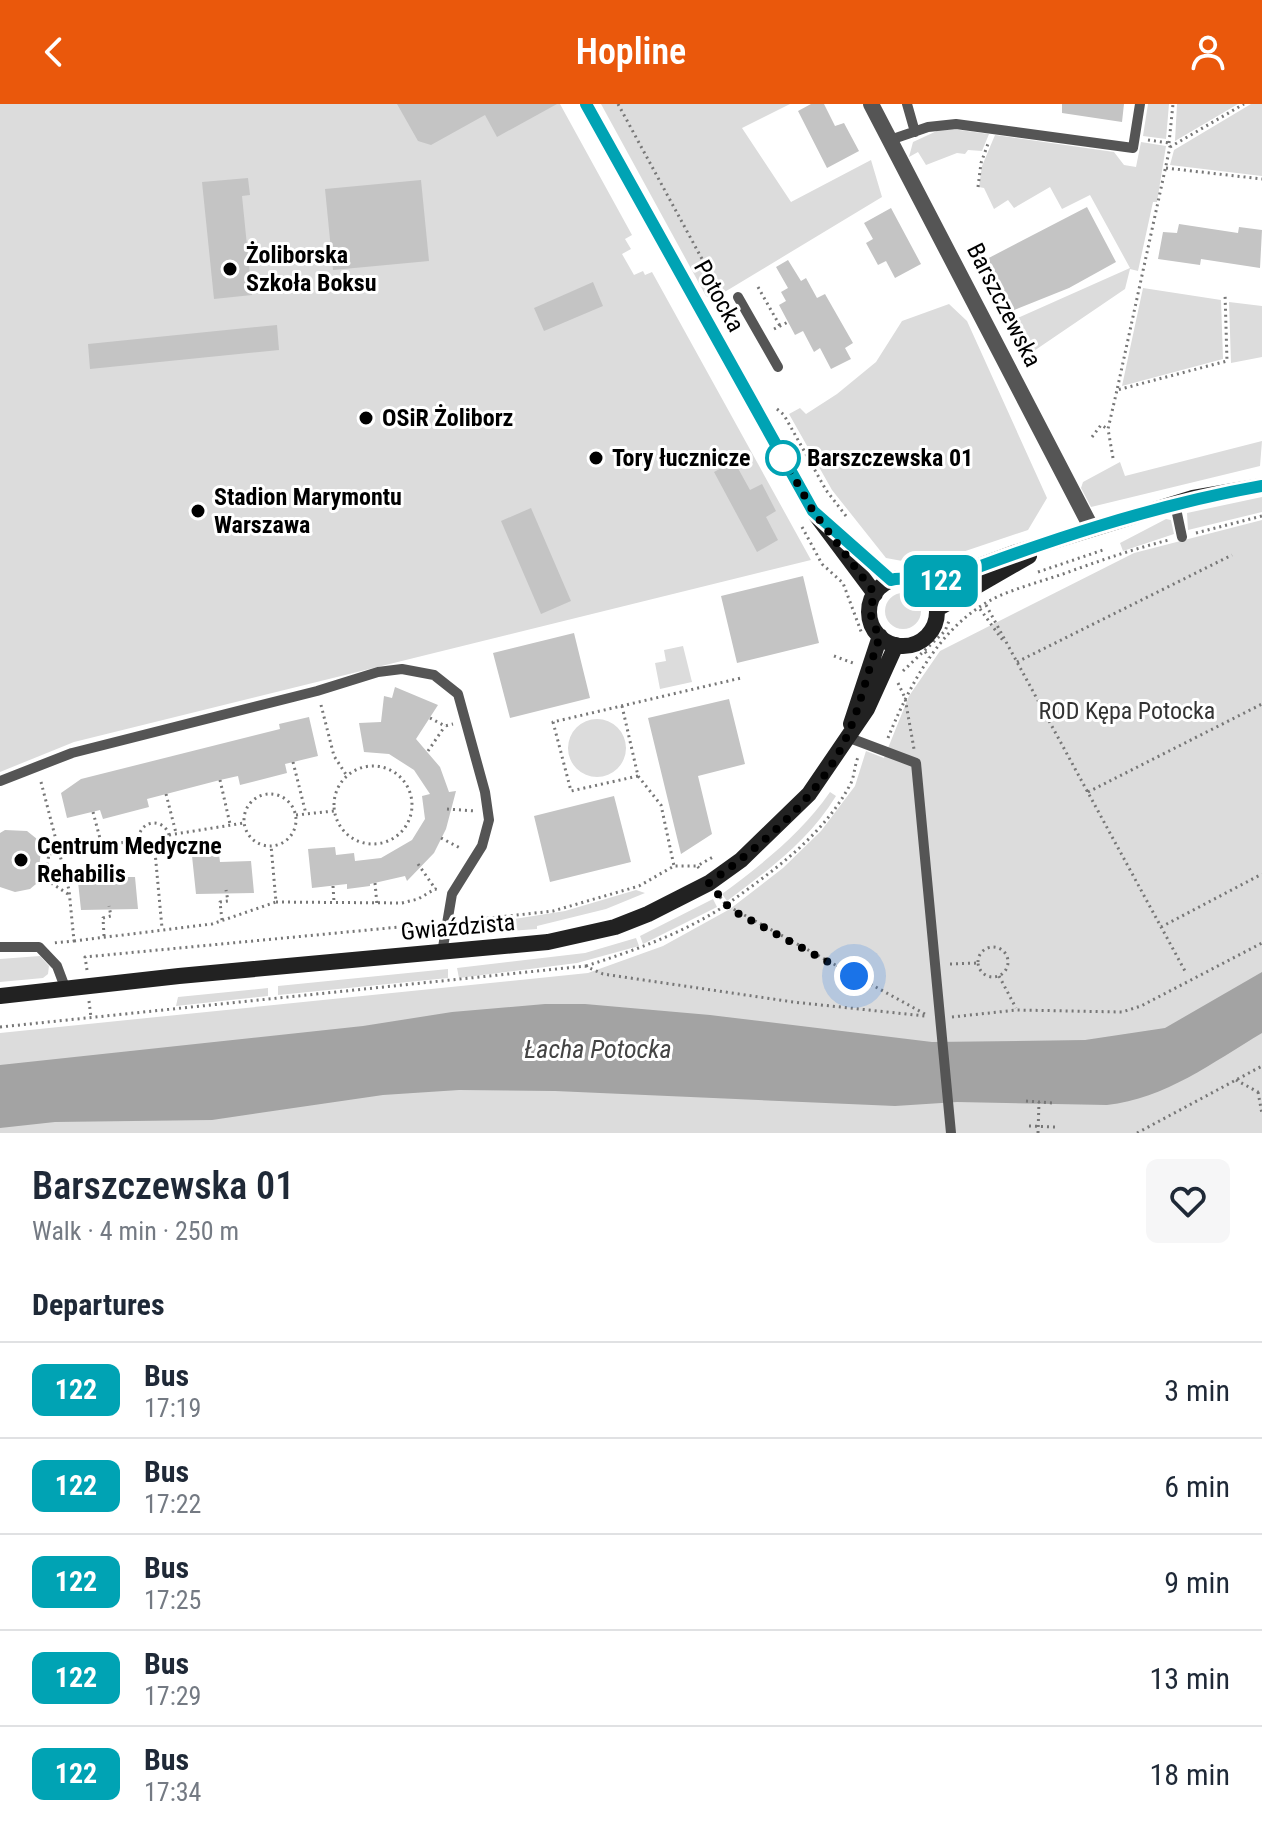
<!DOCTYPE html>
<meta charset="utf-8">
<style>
:root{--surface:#fff;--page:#f6f6f7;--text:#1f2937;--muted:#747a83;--line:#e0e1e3;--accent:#ea580c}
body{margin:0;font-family:"Roboto Condensed",sans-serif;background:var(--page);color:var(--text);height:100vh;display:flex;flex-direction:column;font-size:30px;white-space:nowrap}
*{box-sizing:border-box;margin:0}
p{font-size:26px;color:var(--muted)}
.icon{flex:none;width:44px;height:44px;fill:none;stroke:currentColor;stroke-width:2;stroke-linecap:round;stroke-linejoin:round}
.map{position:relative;height:1029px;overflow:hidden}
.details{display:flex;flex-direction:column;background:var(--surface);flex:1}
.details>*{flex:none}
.badge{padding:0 16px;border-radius:12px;font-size:28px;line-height:52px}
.you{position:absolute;width:40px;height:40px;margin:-20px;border:6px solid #fff;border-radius:50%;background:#1a73e8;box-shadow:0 0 0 12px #1a73e833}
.map>.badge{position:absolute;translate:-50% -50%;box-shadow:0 0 0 4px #fff}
h2{padding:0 32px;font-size:30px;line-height:72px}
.round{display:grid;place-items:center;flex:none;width:84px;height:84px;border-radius:12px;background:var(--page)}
.overview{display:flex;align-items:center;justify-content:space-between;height:136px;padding:0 32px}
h1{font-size:38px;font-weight:600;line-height:60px}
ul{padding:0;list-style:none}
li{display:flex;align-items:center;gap:24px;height:96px;padding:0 32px;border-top:2px solid var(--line)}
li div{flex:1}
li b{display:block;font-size:30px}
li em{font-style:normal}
li .badge{min-width:88px;font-weight:700;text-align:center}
header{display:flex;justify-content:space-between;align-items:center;height:104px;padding:0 32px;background:var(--accent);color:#fff;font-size:36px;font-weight:600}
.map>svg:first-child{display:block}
.green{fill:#dcdcdc}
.water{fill:#a3a3a3}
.building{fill:#c4c4c4}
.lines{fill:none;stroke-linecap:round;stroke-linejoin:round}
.path{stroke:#777;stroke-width:3;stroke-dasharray:2 4;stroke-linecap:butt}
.lane{stroke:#555;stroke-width:10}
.street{stroke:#555;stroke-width:16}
.secondary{stroke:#222;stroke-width:16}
.line-casing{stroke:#fff;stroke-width:18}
.line{stroke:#00a3b4;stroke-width:12}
.walk{stroke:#000;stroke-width:8;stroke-dasharray:0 14.4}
.poi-dot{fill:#000;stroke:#fff;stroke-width:3}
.stop-dot{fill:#fff;stroke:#00a3b4;stroke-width:4}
.labels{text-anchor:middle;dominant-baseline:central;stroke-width:6;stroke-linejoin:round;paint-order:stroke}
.poi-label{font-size:24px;font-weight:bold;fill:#000;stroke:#fff;text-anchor:start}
.street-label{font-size:24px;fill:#000;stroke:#fff}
.stop-label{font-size:24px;font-weight:bold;fill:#000;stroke:#fff;text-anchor:start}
.park-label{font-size:24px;fill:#333;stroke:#fff}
.water-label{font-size:26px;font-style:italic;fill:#444;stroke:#fff}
</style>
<header><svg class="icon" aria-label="back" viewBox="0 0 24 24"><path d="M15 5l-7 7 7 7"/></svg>Hopline<svg class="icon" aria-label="person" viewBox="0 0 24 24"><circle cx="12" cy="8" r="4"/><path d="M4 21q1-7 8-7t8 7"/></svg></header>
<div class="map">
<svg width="1262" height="1029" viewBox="0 0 1262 1029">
<rect width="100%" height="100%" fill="#fff"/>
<path class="green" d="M0,0h560l72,131 -7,4 6,10 -9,5 12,21 9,-4 2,4 7,-3 159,288 -737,182 -74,30z
M601,0h189l-48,24 49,74 80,-42 11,37 -169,102 -7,-3z
M1148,0h21l-3,35 -23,-3z
M1177,0h61l-63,37z
M1251,0h11v72l-92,-11 4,-15z
M952,25l37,5 -7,17 -14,-1 -3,4 -8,-1 -31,12 -8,-13 -9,5 4,-15 26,-12z
M995,31l119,17 10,13 12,2 5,-25 25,4 -9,56h-4l-15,69 -8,-2 -5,20 -100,68 -21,-33 126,-56 -40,-73 -28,14 -12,-22 -36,21 -6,-8 -14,9 -10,-21 -5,-1 3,-21z
M1143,184l78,12 2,59 -101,27z
M1229,198l33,4v51l-31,6z
M949,200l18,17 80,177 -19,32 -104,35 -38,-7 -54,-68 -43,-76 11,-6 6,6 31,-20 39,-32 26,-41z
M1262,337l-2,25 -169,41 -10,-19 2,-6 37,-20 5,14z
M1262,393v15l-74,18 -1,-17z
M1166,415l5,1 3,14 -51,17 -3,-8z
M1262,416v613h-1262v-100l588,-60 75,-27 67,-37 53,-41 38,-37 34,-45 11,-35 18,7 25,-62 31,-45 194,-98z
M885 507a18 18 0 1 1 36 0a18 18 0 1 1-36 0Z
M683,542l9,36 -32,7 -5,-26 11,-2 -2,-11z
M568 644a29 29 0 1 1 58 0a29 29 0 1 1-58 0Z
M830,688l6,4c-27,45 -69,75 -109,105l-5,-7c39,-29 80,-61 108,-102z
M636,786l9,3 -39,16 -69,17v3l-28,2 -1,-11 57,-9z
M713,795l4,8 -74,37 -3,-8z
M636,834l3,8 -62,17 -118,15 -2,-10 128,-15z
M40,852l9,10 -1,8 -5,4 -43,4v-23z
M448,865v9l-170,17v-9z
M268,884v8l-92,10 2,-9z"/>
<path class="water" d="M1262,868v61c-49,29 -97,66 -155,72l-150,-3 -62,4 -340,-15 -96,-1 -76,5 -171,25 -157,2 -55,6v-63l363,-39 89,-14 93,-8h40l125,11 222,27 153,-2 80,-12z"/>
<path class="building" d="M397,0h160l-60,33 -12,-22 -54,30 -13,-4z
M811,0h13l11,22 9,-3 15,28 -32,17 -29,-57z
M1062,0h62l-2,18 -60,-9z
M248,74l2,17 -8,1 10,99 -38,4 -12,-117z
M421,76l8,81 -96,9 -8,-81z
M1087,103l29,55 -47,26 -55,22 -4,-7 -6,3 -23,-44z
M891,104l30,56 -26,14 -9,-17 -8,4 -12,-22 7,-4 -9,-16z
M1179,120l59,9 1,-6 23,3 -2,38 -59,-9 -1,6 -42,-6 5,-27 14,1z
M788,156l13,21 5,-3 11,20 8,-4 28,49 -8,5 6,11 -20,10 -11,-21 -6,4 -11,-21 -8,4 -16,-30 7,-4 -5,-9 7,-4 -12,-21z
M593,178l10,24 -59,25 -10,-23z
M277,221l2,25 -189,19 -2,-25z
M734,357l16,29 12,-6 14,27 -10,6 12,23 -21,12 -43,-80z
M531,404l40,93 -30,13 -40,-93z
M803,472l16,67 -82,20 -16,-67z
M574,529l16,65 -80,20 -17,-65z
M395,583l43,18 -22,34 24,28 9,25 7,-1 -10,38 -12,24 -27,28 -2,-5 -35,8v2l-23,3v-5l-35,4 -4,-39 27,-2 1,8 18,-2 1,8 26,-3 31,-18 13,-21 -3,-23 8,-2 -16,-24 -25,-16 -25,-2 -5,-29 22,-1 3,-26 8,2z
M729,595l16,65 -47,12 14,58 -31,20 -33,-136z
M309,613l9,39 -33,8 2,9 -47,12 -2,-9 -18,4 -73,19 2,8 -46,12 -3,-9 -33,8 -6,-25 20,-14 199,-50 -1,-5z
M614,692l17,66 -81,20 -16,-66z
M5,726l22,1 15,12 -4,33 4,3 -12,10 -15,3 -15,-5v-54z
M219,750l1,8 31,-1 3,32 -58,1 -4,-38z
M104,765l1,8h30l3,32 -57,1 -4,-38z"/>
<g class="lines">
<path class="path" d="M618,0l103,190 -3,9
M1148,36l21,3 1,4 -53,243 110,-29 -2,-68
M1169,39l4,-39
M1170,43l74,-43
M1166,64l96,11
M978,83l3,-24 8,-22
M758,183l22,39
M774,225l14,-7
M777,305l7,6 42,75 20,26
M1092,333l9,-12 7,4
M1113,354l-5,-29 9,-39
M802,423l20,37 21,19 19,51
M1196,429l66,-17
M902,462l16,3
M1038,468l65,-22
M986,501l199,366
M980,505l24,33
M918,538l11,15
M834,552l19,7
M1017,558l215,-107
M903,567l42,-40 4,-10
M898,579l7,15 9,51
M321,601l13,51 13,20
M622,602l16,70 23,29 13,61
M430,614l15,8 8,-2
M888,634c22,-54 54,-116 111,-142 21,-9 43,-15 64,-22 36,-13 70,-25 106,-34
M428,647l17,-25
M293,658l13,52
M334 701a39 39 0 1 1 78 0a39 39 0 1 1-78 0Z
M638,672l-67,15 -18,-69 188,-44
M220,676l10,44
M41,678l28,108 5,51 -21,2
M1088,688l174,-88
M166,690l10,39
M244 716a26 26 0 1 1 52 0a26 26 0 1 1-52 0Z
M447,705l28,2
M93,708l9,34
M296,711l38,-4
M139 734a15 15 0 1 1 30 0a15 15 0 1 1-30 0Z
M169,731l75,-12
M441,734l21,11
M155,748l7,76
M418,760l16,23
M699,764l-2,-2 16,-9
M375,779l2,22
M333,782l1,16
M68,790l-23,-15 4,-25 90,-14
M720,793l6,8c47,-34 96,-68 124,-120 5,-9 4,-20 9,-30
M276,798l126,1 16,-4 17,-10 4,1
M222,816l-2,-18 8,-1 -2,-11
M463,817l90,-10 86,-25 35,-20h23
M1161,823l101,-53
M104,832l-1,-18 8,-2 -2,-10
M74,837l138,-17 64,-22 -5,-57
M978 858a15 15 0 1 1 30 0a15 15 0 1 1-30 0Z
M950,860l28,-1
M586,862c49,-16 96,-32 140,-61l199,109
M87,866l-2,-13 346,-33
M999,872l17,32
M89,897l2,17
M952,913l65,-7 105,2 19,-6 121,-63
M0,923l585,-61 18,8 190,28 132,14
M1236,976l22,12 4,-1
M1258,988l4,22
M1026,997l27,2
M1029,1022l27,1
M1038,1029l1,-31
M1137,1029l125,-67"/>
<path class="lane" d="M907,0l8,28
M890,36l38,-13 28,-3 177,24 7,-44
M738,193l40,70
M1175,400l7,33
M847,633l69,26 35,370
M0,677l72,-28 245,-62 61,-19 24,-3 32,6 24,19 27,98 4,28 -7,26 -30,48 -10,59
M0,843h39l18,19 9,24"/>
<path class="street" d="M871,0l221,425"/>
<path class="secondary" d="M586,0l227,407 62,83
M835,427l56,49
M869 508a34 34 0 1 1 68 0a34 34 0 1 1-68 0Z
M925,482l89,-33 179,-55 69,-12
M937,505l92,-53
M851,620l29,-88
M0,892l179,-20 369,-34 67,-15 33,-13 61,-31 32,-23 68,-66 58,-85 29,-64"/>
</g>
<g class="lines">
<defs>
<path id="line" d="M586,0l227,407 78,69c17,-5 29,7 45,3 106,-41 214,-77 326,-97"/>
</defs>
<use href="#line" class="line-casing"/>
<use href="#line" class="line"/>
<path class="walk" d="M783,354l30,53 62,83c-7,17 -5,27 5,42 -12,33 -19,69 -33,100 -27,61 -85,109 -138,147l21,26 124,67"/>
</g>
<g class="poi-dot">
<circle cx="230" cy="165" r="8"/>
<circle cx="366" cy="314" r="8"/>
<circle cx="596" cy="354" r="8"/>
<circle cx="198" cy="407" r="8"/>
<circle cx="21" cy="756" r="8"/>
</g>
<circle class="stop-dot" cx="783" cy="354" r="16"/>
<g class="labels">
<g class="poi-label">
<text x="246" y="151">Żoliborska<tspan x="246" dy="28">Szkoła Boksu</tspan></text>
<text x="382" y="314">OSiR Żoliborz</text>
<text x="612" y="354">Tory łucznicze</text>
<text x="214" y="393">Stadion Marymontu<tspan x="214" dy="28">Warszawa</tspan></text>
<text x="37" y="742">Centrum Medyczne<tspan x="37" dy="28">Rehabilis</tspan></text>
</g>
<g class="street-label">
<text transform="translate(719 192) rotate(61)">Potocka</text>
<text transform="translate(1004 201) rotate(63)">Barszczewska</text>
<text transform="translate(458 823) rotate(-5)">Gwiaździsta</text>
</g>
<g class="stop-label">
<text x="807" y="354">Barszczewska 01</text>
</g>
<g class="park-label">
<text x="1127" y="607">ROD Kępa Potocka</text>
</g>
<g class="water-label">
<text x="598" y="945">Łacha Potocka</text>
</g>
</g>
</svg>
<div class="you" style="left:854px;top:872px"></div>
<b class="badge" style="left:941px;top:477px;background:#00a3b4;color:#fff">122</b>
</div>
<section class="details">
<div class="overview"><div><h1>Barszczewska 01</h1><p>Walk · 4 min · 250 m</p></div><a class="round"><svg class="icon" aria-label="heart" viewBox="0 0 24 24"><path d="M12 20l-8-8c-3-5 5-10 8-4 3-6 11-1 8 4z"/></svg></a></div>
<h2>Departures</h2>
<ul>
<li><span class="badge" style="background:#00a3b4;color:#fff">122</span><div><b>Bus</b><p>17:19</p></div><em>3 min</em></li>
<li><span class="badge" style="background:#00a3b4;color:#fff">122</span><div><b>Bus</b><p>17:22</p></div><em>6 min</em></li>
<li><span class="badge" style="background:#00a3b4;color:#fff">122</span><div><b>Bus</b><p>17:25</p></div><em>9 min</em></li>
<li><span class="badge" style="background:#00a3b4;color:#fff">122</span><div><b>Bus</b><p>17:29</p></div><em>13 min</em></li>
<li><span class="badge" style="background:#00a3b4;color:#fff">122</span><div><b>Bus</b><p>17:34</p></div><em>18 min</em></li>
</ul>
</section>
